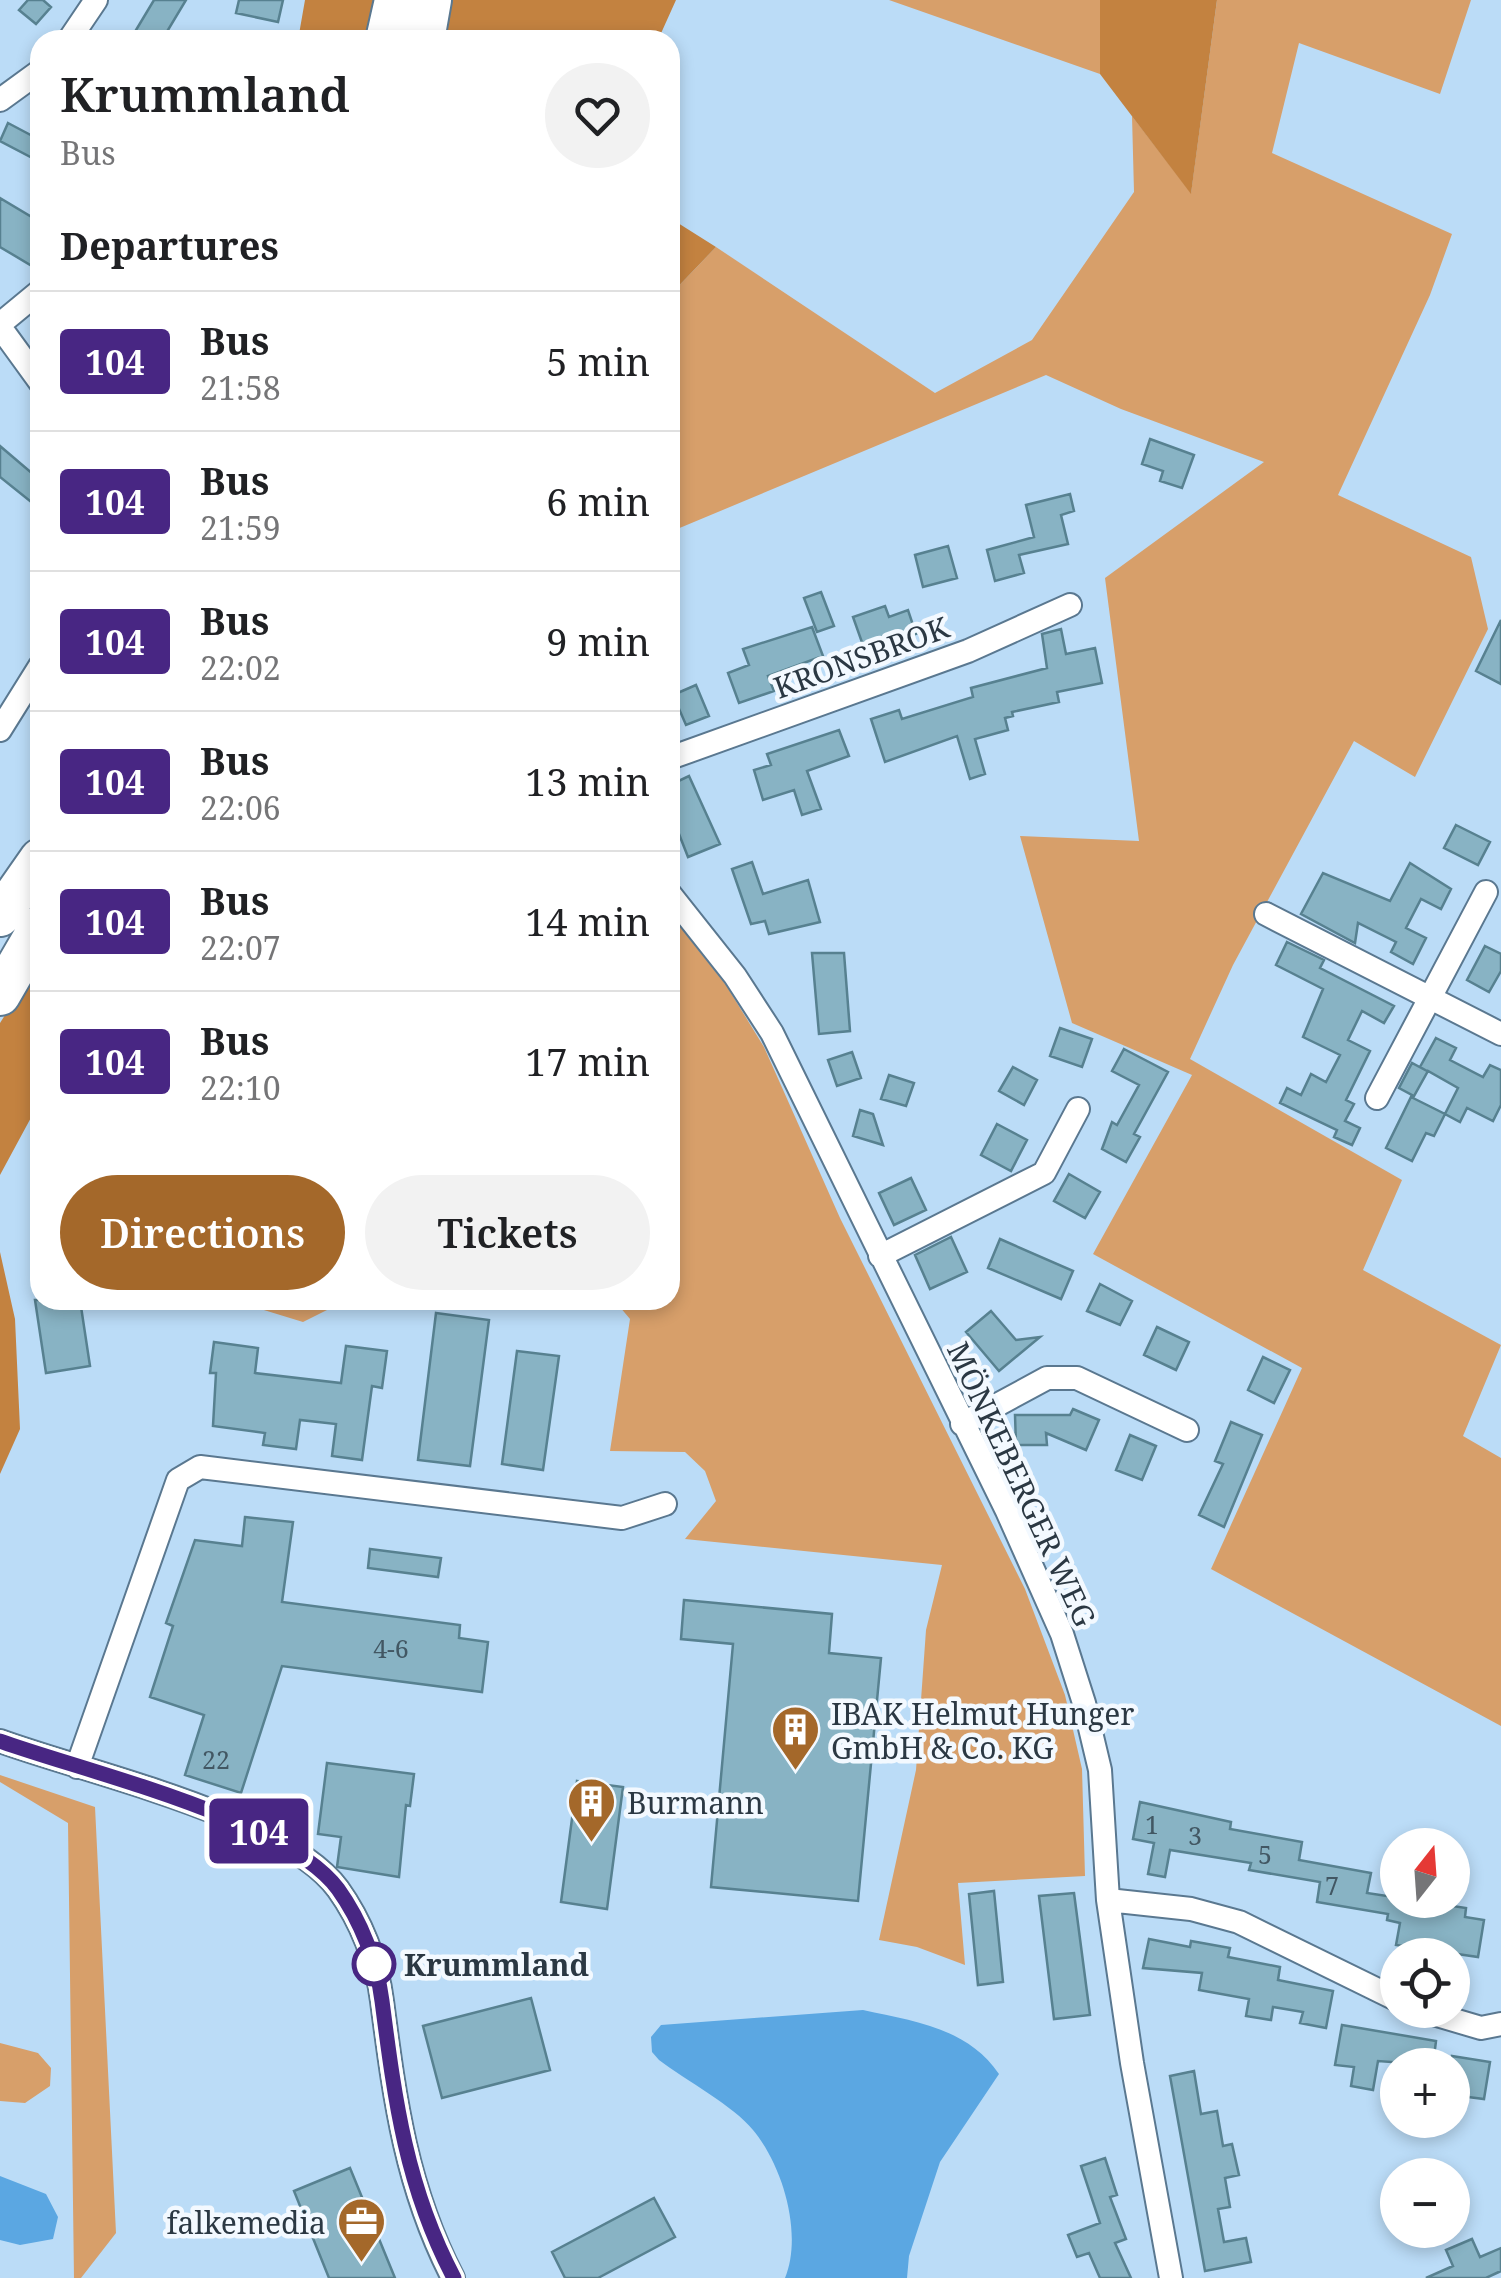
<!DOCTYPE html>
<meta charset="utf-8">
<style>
:root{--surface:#fff;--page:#f2f2f2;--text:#202124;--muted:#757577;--line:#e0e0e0;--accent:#a4682a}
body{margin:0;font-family:"Noto Serif",serif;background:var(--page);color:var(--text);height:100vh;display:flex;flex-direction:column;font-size:38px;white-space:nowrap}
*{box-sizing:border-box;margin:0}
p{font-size:32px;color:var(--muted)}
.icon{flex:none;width:55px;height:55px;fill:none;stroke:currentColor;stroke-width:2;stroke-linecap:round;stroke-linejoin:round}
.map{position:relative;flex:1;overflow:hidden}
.details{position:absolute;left:30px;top:30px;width:650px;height:1280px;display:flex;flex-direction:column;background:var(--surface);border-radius:30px;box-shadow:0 5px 15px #0003}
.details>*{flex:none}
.badge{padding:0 20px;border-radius:8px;font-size:35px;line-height:65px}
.needle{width:65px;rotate:17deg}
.fabs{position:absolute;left:1380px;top:1828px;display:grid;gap:20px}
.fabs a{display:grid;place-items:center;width:90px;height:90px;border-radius:50%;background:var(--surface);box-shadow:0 5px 15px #0003;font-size:50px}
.map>.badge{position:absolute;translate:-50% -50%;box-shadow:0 0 0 5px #fff}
h2{padding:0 30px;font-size:38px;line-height:90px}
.round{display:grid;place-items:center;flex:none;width:105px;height:105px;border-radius:52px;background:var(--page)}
.summary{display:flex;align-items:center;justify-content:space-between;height:170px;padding:0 30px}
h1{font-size:48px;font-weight:600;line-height:75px}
.primary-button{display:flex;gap:20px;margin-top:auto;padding:20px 30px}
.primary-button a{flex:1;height:115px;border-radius:60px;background:var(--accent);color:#fff;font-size:40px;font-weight:600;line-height:115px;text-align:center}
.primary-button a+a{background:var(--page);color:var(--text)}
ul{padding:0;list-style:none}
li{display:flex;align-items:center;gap:30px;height:140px;padding:0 30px;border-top:2px solid var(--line)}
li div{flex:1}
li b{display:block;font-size:38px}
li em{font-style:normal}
li .badge{min-width:110px;font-weight:700;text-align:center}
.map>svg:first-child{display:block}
.green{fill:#d79f6a}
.forest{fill:#c38240}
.water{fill:#5ba7e2}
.building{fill:#88b3c4;stroke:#578190;stroke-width:2.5}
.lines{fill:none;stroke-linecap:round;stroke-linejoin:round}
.street-casing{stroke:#5a7890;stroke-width:26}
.highway-casing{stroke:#5a7890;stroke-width:44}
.street{stroke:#fff;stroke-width:22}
.highway{stroke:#fff;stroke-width:40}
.line-casing{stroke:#fff;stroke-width:22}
.line{stroke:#482683;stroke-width:15}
.stop-dot{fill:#fff;stroke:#482683;stroke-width:5}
.labels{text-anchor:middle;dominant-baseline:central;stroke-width:9;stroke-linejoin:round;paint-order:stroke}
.number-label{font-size:25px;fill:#425763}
.street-label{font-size:30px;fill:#2b3843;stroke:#f3f9ff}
.poi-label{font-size:30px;fill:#2b3843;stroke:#f3f9ff;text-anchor:start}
.stop-label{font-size:30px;font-weight:bold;fill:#2b3843;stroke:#f3f9ff;text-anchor:start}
</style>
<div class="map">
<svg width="1501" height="2278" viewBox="0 0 1501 2278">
<rect width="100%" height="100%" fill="#bbdcf7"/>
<path class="green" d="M889,0h211v74z
M1217,0h254l-31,94 -141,-51 -27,110 180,81 -22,61 -92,200 133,62 17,72 -73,148 -61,-36 -121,224 -43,94 212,121 -39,90 138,75 -38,91 38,22v268l-290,-157 91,-201 -209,-114 99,-179 -120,-52 -52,-187 119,5 -34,-263 159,-116 -143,-53 -75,-34 -376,157v-237l46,-48 219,146 97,-53 102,-148 -2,-76 59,77z
M670,914l56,71 38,62 76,171 185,371 40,106 17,74 3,107 -127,7 7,82 -48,-18 -38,-7 37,-170 10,-140 16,-65 -257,-26 31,-38 -11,-30 -20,-19 -75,-1 20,-132 -16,-19h56z
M231,1300h116l-44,22z
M0,1775l95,32 21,426 -35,45h-7l-6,-455 -68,-41z
M0,2043l38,10 13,15 -1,18 -25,17 -25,-2z"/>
<path class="forest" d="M305,0h77l-8,40h-76z
M450,0h226l-18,40h-213z
M1100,0h117l-26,194 -91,-120z
M670,218l46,29 -46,48z
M40,960v141l-40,74v-152z
M0,1252l15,67 5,110 -20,45z"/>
<path class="water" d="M863,2010c51,11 105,18 136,64l-59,88 -31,94 -2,22h-122c18,-44 -2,-112 -32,-148 -19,-24 -68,-50 -94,-70l-7,-8 -1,-15 10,-12z
M0,2176l46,18 12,23 -5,22 -33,6 -20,-5z"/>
<path class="building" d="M28,0h15l8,7 -15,17 -17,-14z
M154,0h32l-24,40h-32z
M239,0h44l-5,22 -42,-9z
M8,123l32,17v22l-40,-21z
M0,198l40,24v32l-8,12 -32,-19z
M1150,439l44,16 -12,33 -22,-7 3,-10 -21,-7z
M0,446l40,34v29l-40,-32z
M1070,494l4,17 -13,4 7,29 -49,11 5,18 -29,8 -8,-31 47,-13 -8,-32z
M948,546l9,32 -34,9 -8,-32z
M821,592l13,34 -17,6 -13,-34z
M885,606l4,11 19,-7 8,24 -52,14 -11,-31z
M1501,620v64l-25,-13z
M812,627l11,29 -55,20 6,15 -35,12 -11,-30 21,-8 -6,-16z
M1061,629l5,25 29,-6 7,35 -45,9 2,10 -47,10 1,4 -8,2 3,12 -33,9 10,35 -15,5 -13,-43 -72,26 -14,-43 28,-9 3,9 71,-22 -2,-9 76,-20 -5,-34z
M696,685l13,31 -23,9 -13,-30z
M839,730l10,26 -42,15 14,38 -19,6 -8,-25 -31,10 -9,-30 17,-5 -4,-11z
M689,776l31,68 -32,13 -18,-46v-26z
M1456,825l34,17 -12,23 -34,-17z
M752,862l11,32 45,-14 12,42 -51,12 -4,-13 -14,3 -19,-55z
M1410,863l41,26 -10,20 -20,-10 -15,29 20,10 -13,26 -22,-12 5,-10 -38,-19 -3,20 -54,-29 22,-41 67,28z
M1287,942l37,18 -4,8 74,38 -10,17 -22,-12 -14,29 22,11 -24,49 8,4 -9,17 15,7 -8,17 -18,-8 3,-7 -57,-27 7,-15 14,7 10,-21 15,8 14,-27 -37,-18 20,-48 -47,-24z
M1485,946l16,8v17l-12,21 -22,-12z
M812,953h32l6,78 -31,3z
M1060,1028l32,11 -10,28 -32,-11z
M1436,1038l20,10 -6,12 33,17 7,-12 11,5v35l-8,16 -26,-13 -7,14 -15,-8 13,-26 -30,-17 -14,25 -15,-8 13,-25 15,8 -7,-4z
M1124,1049l44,23 -34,62 6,3 -14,25 -24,-13 10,-27 5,3 22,-40 -27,-14z
M852,1052l9,26 -24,8 -9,-26z
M1013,1067l24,13 -13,25 -25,-14z
M889,1075l25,8 -8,23 -25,-7z
M1411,1097l34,17 -11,22 -8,-3 -14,28 -26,-13z
M860,1110l13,4 10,31 -30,-9z
M997,1124l30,16 -16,31 -30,-16z
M1069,1174l31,18 -15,26 -31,-17z
M911,1178l15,32 -32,15 -15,-32z
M951,1237l16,35 -37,17 -15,-34z
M1000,1239l73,32 -12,28 -73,-31z
M1100,1284l32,17 -12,24 -33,-14z
M35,1300h45l10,66 -44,7z
M991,1311l25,29 24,-3 -41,34 -33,-39z
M436,1313l53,7 -19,146 -52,-6z
M1157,1327l32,15 -13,28 -32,-15z
M214,1342l44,6 -3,25 86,10 5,-37 41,5 -5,37 -10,-2 -10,74 -30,-4 4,-32 -36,-4 -4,29 -33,-4 2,-12 -52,-7 3,-53h-6z
M517,1351l42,5 -16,114 -41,-6z
M1263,1357l27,13 -16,33 -26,-13z
M1073,1409l26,11 -13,30 -40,-17 1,12h-31l-1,-30h55z
M1231,1422l31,13 -38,92 -25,-12 24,-51 -8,-3z
M1130,1435l26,11 -14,34 -26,-10z
M245,1517l48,5 -11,80 178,23 -1,13 29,4 -6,50 -200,-26 -41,127 -56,-18 19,-60 -54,-18 23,-71 -7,-3 29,-83 47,6z
M370,1549l71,9 -3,19 -70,-9z
M684,1600l148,14 -3,39 52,5 -23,243 -147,-14 22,-243 -52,-5z
M327,1763l87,11 -4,32 -4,-1 -7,72 -62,-10 4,-30 -23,-3z
M577,1781l46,6 -16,122 -46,-7z
M1140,1802l91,20 -1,7 72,13 -3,18 72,13 -4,20 99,15 -1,9 19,3 -6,37 -82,-12 4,-22 -13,-3 1,-6 -71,-12 3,-20 -71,-12 2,-7 -81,-13 -5,27 -17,-3 6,-31 -21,-4z
M994,1891l9,91 -25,3 -9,-91z
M1074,1893l16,122 -36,4 -15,-123z
M1149,1939l41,8 1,-6 39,7 -2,9 52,10 -2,13 55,11 -7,37 -26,-5 3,-11 -30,-5 -2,13 -25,-4 3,-17 -50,-9 3,-17 -59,-5z
M531,1998l19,72 -108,28 -19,-72z
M1342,2025l94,16 -3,24 -55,-4 -5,29 -22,-4 3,-19 -19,-2z
M1452,2056l38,6 -6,37 -32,-4z
M1194,2071l7,43 16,-3 6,35 9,-2 7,31 -14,3 5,29 -12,2 6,33 22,-4 5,24 -46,9 -35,-195z
M1105,2158l12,37 -7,2 16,42 -11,4 16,35h-31l-11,-25 -12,4 -9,-22 32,-12 -19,-57z
M350,2168l45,110h-66l-35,-87z
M654,2198l21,39 -77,41h-33l-13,-26z
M1472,2239l8,18 21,-9v23l-15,7h-60l27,-12 -7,-16z"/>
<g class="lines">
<defs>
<path id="street" d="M69,40l27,-40
M0,100l40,-29
M0,324l40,-33
M0,327l40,55
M0,730l40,-64
M670,758l298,-107 102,-46
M670,894l65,82 37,57 235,478 55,123 22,69 16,67 8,130 24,163 39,215
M1266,914l235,120
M1377,1098l109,-206
M880,1256l164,-83 34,-64
M962,1424l85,-46h30l110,52
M0,1741c87,32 284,75 338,148 23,32 39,72 44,112 13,100 24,186 71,277
M77,1767l101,-287 22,-13 422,51 43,-14
M1108,1900l83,9 48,13 159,78
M1420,2010l61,18 20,-4"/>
<path id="highway" d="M386,40l9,-40
M424,40l7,-40
M0,916l40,-57
M0,995l40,-69"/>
</defs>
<use href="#street" class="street-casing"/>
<use href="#highway" class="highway-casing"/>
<use href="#street" class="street"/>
<use href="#highway" class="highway"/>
</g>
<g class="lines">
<defs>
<path id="line" d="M0,1741c86,31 285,77 338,148 23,32 39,73 44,112 13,100 24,186 72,277"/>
</defs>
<use href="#line" class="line-casing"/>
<use href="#line" class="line"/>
</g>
<defs>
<symbol id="building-pin" viewBox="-11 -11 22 30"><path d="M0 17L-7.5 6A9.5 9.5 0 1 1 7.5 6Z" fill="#a4682a" stroke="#f3f9ff"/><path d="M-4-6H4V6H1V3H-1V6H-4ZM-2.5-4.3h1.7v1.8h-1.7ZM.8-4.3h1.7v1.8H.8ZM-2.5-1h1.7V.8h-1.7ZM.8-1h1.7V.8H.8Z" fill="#fff"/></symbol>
<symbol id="office-pin" viewBox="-11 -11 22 30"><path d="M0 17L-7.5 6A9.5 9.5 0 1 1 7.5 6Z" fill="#a4682a" stroke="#f3f9ff"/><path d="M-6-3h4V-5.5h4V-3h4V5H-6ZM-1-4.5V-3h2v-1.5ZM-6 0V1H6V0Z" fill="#fff"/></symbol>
</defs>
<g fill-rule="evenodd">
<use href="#building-pin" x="768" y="1702" width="55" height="75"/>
<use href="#building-pin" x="564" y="1774" width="55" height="75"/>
<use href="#office-pin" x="334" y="2194" width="55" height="75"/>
</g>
<circle class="stop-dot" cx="374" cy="1964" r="20"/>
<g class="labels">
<g class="number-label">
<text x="391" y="1648">4-6</text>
<text x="216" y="1759">22</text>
<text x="1152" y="1824">1</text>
<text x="1195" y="1835">3</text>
<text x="1265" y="1854">5</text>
<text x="1332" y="1885">7</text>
</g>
<g class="street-label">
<text transform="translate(861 657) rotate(-20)">KRONSBROK</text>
<text transform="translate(1022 1484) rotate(65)">MÖNKEBERGER WEG</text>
</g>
<g class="poi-label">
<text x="831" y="1713">IBAK Helmut Hunger<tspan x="831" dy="34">GmbH &amp; Co. KG</tspan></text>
<text x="627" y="1802">Burmann</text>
<text x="326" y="2222" text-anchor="end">falkemedia</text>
</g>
<g class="stop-label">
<text x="404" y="1964">Krummland</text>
</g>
</g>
</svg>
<div class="fabs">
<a><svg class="needle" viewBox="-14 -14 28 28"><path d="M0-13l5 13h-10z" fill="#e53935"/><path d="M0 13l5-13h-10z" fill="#757577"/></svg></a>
<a><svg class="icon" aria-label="locate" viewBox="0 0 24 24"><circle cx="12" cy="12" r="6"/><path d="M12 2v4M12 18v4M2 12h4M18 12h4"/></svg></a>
<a>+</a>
<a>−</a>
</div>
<b class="badge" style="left:259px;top:1831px;background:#482683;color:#fff">104</b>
<section class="details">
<div class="summary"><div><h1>Krummland</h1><p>Bus</p></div><a class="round"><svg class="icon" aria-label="heart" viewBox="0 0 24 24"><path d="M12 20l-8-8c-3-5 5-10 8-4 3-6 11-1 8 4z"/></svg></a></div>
<h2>Departures</h2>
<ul>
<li><span class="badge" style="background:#482683;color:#fff">104</span><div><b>Bus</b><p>21:58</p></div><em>5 min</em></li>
<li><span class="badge" style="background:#482683;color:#fff">104</span><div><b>Bus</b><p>21:59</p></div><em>6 min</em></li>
<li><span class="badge" style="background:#482683;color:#fff">104</span><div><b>Bus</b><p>22:02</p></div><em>9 min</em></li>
<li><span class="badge" style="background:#482683;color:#fff">104</span><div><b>Bus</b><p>22:06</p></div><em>13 min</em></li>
<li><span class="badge" style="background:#482683;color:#fff">104</span><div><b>Bus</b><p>22:07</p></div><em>14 min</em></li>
<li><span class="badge" style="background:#482683;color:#fff">104</span><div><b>Bus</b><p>22:10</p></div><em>17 min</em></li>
</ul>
<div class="primary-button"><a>Directions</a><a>Tickets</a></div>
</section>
</div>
